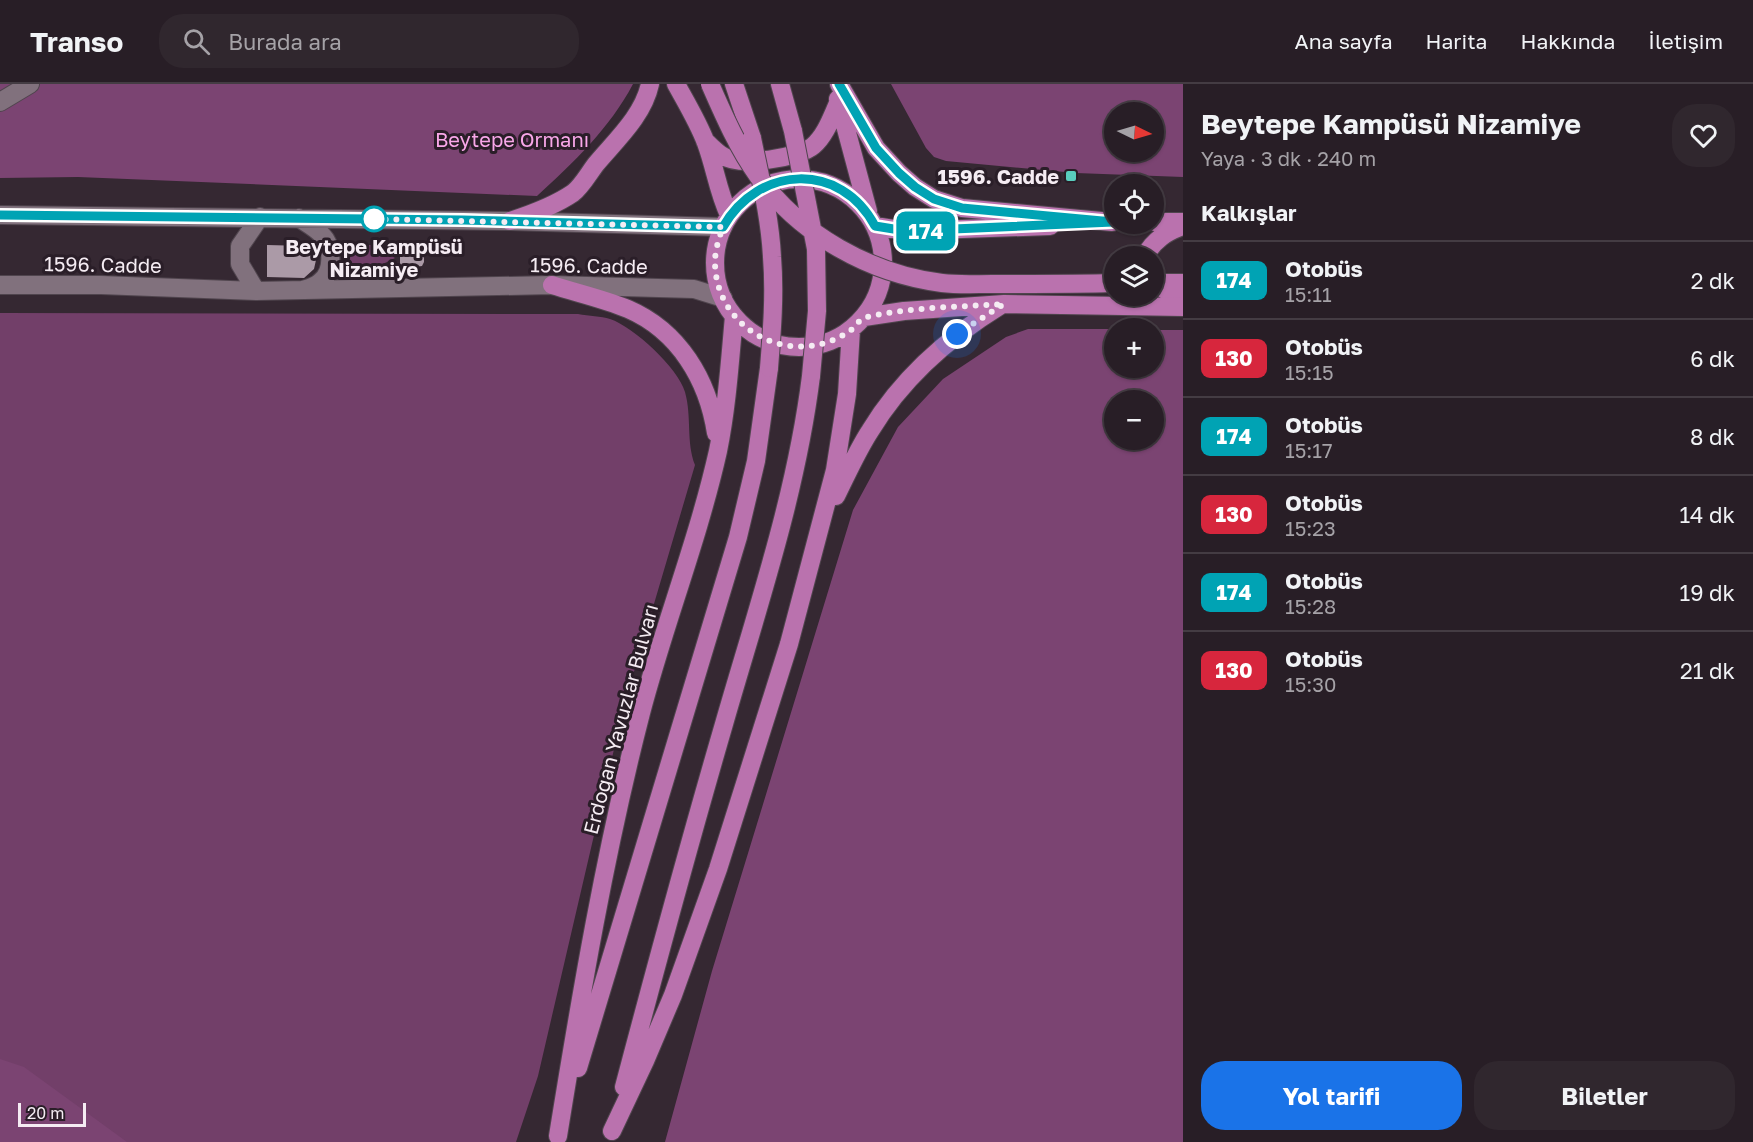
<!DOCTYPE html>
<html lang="tr">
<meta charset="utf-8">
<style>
:root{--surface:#281e26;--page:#30272e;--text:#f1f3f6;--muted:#a5a2a7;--line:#443c43;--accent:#1a73e8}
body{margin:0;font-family:"Golos Text",sans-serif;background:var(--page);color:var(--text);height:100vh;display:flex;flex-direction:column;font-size:22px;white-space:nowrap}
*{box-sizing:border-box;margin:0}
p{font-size:20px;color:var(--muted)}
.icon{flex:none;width:33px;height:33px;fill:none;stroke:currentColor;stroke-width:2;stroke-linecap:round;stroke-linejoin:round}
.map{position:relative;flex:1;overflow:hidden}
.side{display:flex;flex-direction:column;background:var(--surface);width:570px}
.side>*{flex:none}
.badge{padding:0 12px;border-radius:9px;font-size:21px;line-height:39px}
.needle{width:39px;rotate:95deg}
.fabs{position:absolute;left:1104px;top:18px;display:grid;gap:12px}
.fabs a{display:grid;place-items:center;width:60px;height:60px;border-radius:50%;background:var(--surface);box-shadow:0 2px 4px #0004,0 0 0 2px var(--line);font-size:30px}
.scale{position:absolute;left:18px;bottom:15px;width:68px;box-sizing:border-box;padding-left:6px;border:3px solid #f5ecf3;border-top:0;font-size:16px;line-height:21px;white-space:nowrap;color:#f5ecf3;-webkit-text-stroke:4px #2a1e28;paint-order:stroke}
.you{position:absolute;width:30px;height:30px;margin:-15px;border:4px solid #fff;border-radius:50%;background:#1a73e8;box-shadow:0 0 0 9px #1a73e833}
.map>.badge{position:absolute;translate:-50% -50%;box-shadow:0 0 0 3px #fff}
h2{padding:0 18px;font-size:22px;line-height:54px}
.round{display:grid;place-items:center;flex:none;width:63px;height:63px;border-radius:24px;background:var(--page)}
.overview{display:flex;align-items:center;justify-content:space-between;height:102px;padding:0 18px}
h1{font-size:28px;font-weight:700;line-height:45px}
.button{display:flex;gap:12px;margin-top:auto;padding:12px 18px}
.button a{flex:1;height:69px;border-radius:24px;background:var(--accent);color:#fff;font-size:24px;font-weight:700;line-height:69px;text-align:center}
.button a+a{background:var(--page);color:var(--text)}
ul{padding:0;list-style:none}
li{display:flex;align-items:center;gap:18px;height:78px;padding:0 18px;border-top:2px solid var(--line)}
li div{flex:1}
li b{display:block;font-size:22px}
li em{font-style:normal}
li .badge{min-width:66px;font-weight:700;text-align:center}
header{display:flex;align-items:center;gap:36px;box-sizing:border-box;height:84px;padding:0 30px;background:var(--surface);border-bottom:2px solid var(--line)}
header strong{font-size:28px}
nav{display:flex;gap:33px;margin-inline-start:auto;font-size:21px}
.search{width:420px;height:54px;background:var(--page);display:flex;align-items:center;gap:15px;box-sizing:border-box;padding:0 21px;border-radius:24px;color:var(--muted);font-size:22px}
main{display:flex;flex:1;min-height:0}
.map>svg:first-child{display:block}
.green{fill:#723f69}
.forest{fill:#7b4472;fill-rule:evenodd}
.building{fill:#ab9aa7}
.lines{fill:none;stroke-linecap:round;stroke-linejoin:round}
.minor-casing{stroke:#50454e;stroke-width:20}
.secondary-casing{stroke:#50454e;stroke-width:20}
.primary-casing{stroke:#50454e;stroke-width:20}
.minor{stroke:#81717d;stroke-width:18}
.secondary{stroke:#81717d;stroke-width:18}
.primary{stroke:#ba72ae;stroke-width:18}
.primary-bridge-casing{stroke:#50454e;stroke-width:20;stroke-linecap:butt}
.primary-bridge{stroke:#ba72ae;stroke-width:18}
.line-casing{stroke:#fff;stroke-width:14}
.line{stroke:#00a3b4;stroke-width:9}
.walk{stroke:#f5ecf3;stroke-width:6;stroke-dasharray:0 10.8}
.poi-dot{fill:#59cebf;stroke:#2a1e28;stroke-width:2}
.stop-dot{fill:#fff;stroke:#00a3b4;stroke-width:3}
.labels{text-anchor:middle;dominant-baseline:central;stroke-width:6;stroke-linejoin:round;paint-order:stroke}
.park-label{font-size:20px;fill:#f9a7e9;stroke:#2a1e28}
.poi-label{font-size:20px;font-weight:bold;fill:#f5ecf3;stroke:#2a1e28;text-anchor:end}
.stop-label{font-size:20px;font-weight:bold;fill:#f5ecf3;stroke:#2a1e28}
.street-label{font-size:20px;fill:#f5ecf3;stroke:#2a1e28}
</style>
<header>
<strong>Transo</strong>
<div class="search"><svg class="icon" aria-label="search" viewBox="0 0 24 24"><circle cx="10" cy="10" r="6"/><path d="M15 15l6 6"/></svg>Burada ara</div>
<nav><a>Ana sayfa</a><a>Harita</a><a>Hakkında</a><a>İletişim</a></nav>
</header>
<main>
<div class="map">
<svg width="1183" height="1058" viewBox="0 0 1183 1058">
<rect width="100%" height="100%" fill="#352832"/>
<path class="green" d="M354,161h20l21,13c-16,8 -33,18 -50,8v-15z
M0,229l578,1c11,2 23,2 32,5 24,8 68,49 75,73 7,25 1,50 10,73l-70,237 -87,374 -22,66h-516z"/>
<path class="forest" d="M0,0h633c-23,44 -60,79 -96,112l-459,-19 -78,1z
M891,0h292v93l-107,-4 -130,-12 -12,-4 -8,-9zM1114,28h40v40h-40z
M1028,245h86v39h40v-38h29v812h-518l47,-171 141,-461 45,-83 45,-48 63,-42zM1114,316h40v40h-40z
M0,975l24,8 103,75h-127z"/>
<path class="building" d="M267,161l39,1 8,6 2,8 -2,9 -10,9 -37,-1z
M420,168l4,6v4l-2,4 -22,3v-16z"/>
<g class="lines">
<defs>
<path id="minor" d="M0,18l30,-18"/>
<path id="secondary" d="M0,131l510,6 213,6
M299,134c7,5 17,10 23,17 11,11 12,37 -2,47 -4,4 -11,6 -17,8
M0,201h101l155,6 296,-6 142,4 29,9
M256,207l-16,-27v-18l20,-29"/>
<path id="primary" d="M676,0c11,20 22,38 30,59 9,24 12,49 23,72
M734,0l18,54
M780,0l13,47
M839,0l37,64 23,25 16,14 19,12 28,9 150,14
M838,15l30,112
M705,57c6,5 12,12 18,15 17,11 76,2 90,-10 13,-11 19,-30 26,-45
M715 179a84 84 0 1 1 168 0a84 84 0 1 1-168 0Z
M510,137c22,-7 44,-15 63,-28 9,-7 16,-20 23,-29 20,-24 47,-48 54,-80
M1154,138h29
M875,142l31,5 144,-5
M1145,172c9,-16 21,-24 38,-30
M1154,199l29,18
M1154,199h29
M552,201c25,8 52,14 76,24 51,22 80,71 88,124
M864,233l40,-6 100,-7 179,3
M836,412c11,-22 21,-45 34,-65 32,-53 79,-94 131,-126
M578,984l160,-531 18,-76 13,-93
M624,1003c32,-121 65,-243 100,-363 33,-115 72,-228 87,-348
M612,1047l33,-70 28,-66 45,-126 71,-225 46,-174 12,-76 4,-64
M558,1052c23,-142 47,-284 83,-423 23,-88 57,-173 77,-262 9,-44 12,-91 16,-135"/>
</defs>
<use href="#minor" class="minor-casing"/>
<use href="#secondary" class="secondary-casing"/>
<use href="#primary" class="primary-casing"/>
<use href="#minor" class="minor"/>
<use href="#secondary" class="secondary"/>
<use href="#primary" class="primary"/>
<defs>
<path id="primary-bridge" d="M710,0c14,32 28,64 48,92 42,59 113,98 184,107 16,2 33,1 50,1 41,0 82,0 122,-1
M793,47l23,118 1,62 -6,65
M752,54c8,39 18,79 20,119 3,37 0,74 -3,111"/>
</defs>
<use href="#primary-bridge" class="primary-bridge-casing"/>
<use href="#primary-bridge" class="primary-bridge"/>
</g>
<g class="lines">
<defs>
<path id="line" d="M0,131l463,5 260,7c35,-62 118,-66 152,-1l31,5 207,-9 -151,-14 -28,-9 -19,-12 -16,-14 -23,-25 -37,-64"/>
</defs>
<use href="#line" class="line-casing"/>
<use href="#line" class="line"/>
<path class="walk" d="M374,135h-5l354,8c-4,11 -8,23 -8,35 0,54 50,93 102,83 11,-2 24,-8 33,-14 6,-5 10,-13 17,-14 45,-10 92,-10 137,-13l-47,30"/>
</g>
<rect class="poi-dot" x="1065" y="86" width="12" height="12" rx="3"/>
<circle class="stop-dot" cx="374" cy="135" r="12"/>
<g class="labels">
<g class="park-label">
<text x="512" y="55">Beytepe Ormanı</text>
</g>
<g class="poi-label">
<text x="1059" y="92">1596. Cadde</text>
</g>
<g class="stop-label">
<text x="374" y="162">Beytepe Kampüsü<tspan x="374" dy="23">Nizamiye</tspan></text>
</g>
<g class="street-label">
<text transform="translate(103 180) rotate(1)">1596. Cadde</text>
<text transform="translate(589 181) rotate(1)">1596. Cadde</text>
<text transform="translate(620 635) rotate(-75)">Erdoğan Yavuzlar Bulvarı</text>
</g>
</g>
</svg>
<div class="fabs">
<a><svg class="needle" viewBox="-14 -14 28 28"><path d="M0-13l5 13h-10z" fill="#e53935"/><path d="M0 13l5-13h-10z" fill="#a5a2a7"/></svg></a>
<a><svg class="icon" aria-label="locate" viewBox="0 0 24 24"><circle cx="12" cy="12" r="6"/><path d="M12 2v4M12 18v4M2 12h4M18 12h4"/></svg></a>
<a><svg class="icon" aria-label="layers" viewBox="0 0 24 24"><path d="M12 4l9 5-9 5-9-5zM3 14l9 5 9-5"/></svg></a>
<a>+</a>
<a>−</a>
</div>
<div class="scale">20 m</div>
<div class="you" style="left:957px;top:250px"></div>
<b class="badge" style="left:926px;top:147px;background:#00a3b4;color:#fff">174</b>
</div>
<section class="side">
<div class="overview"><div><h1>Beytepe Kampüsü Nizamiye</h1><p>Yaya · 3 dk · 240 m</p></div><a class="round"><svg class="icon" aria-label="heart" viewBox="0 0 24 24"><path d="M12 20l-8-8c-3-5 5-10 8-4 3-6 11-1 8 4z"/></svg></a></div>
<h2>Kalkışlar</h2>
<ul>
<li><span class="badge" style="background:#00a3b4;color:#fff">174</span><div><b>Otobüs</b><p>15:11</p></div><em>2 dk</em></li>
<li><span class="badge" style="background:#d7263d;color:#fff">130</span><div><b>Otobüs</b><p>15:15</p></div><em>6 dk</em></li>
<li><span class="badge" style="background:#00a3b4;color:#fff">174</span><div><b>Otobüs</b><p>15:17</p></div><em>8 dk</em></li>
<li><span class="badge" style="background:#d7263d;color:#fff">130</span><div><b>Otobüs</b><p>15:23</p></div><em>14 dk</em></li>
<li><span class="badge" style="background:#00a3b4;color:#fff">174</span><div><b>Otobüs</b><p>15:28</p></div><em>19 dk</em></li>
<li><span class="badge" style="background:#d7263d;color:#fff">130</span><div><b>Otobüs</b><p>15:30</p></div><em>21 dk</em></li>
</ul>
<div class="button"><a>Yol tarifi</a><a>Biletler</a></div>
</section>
</main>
